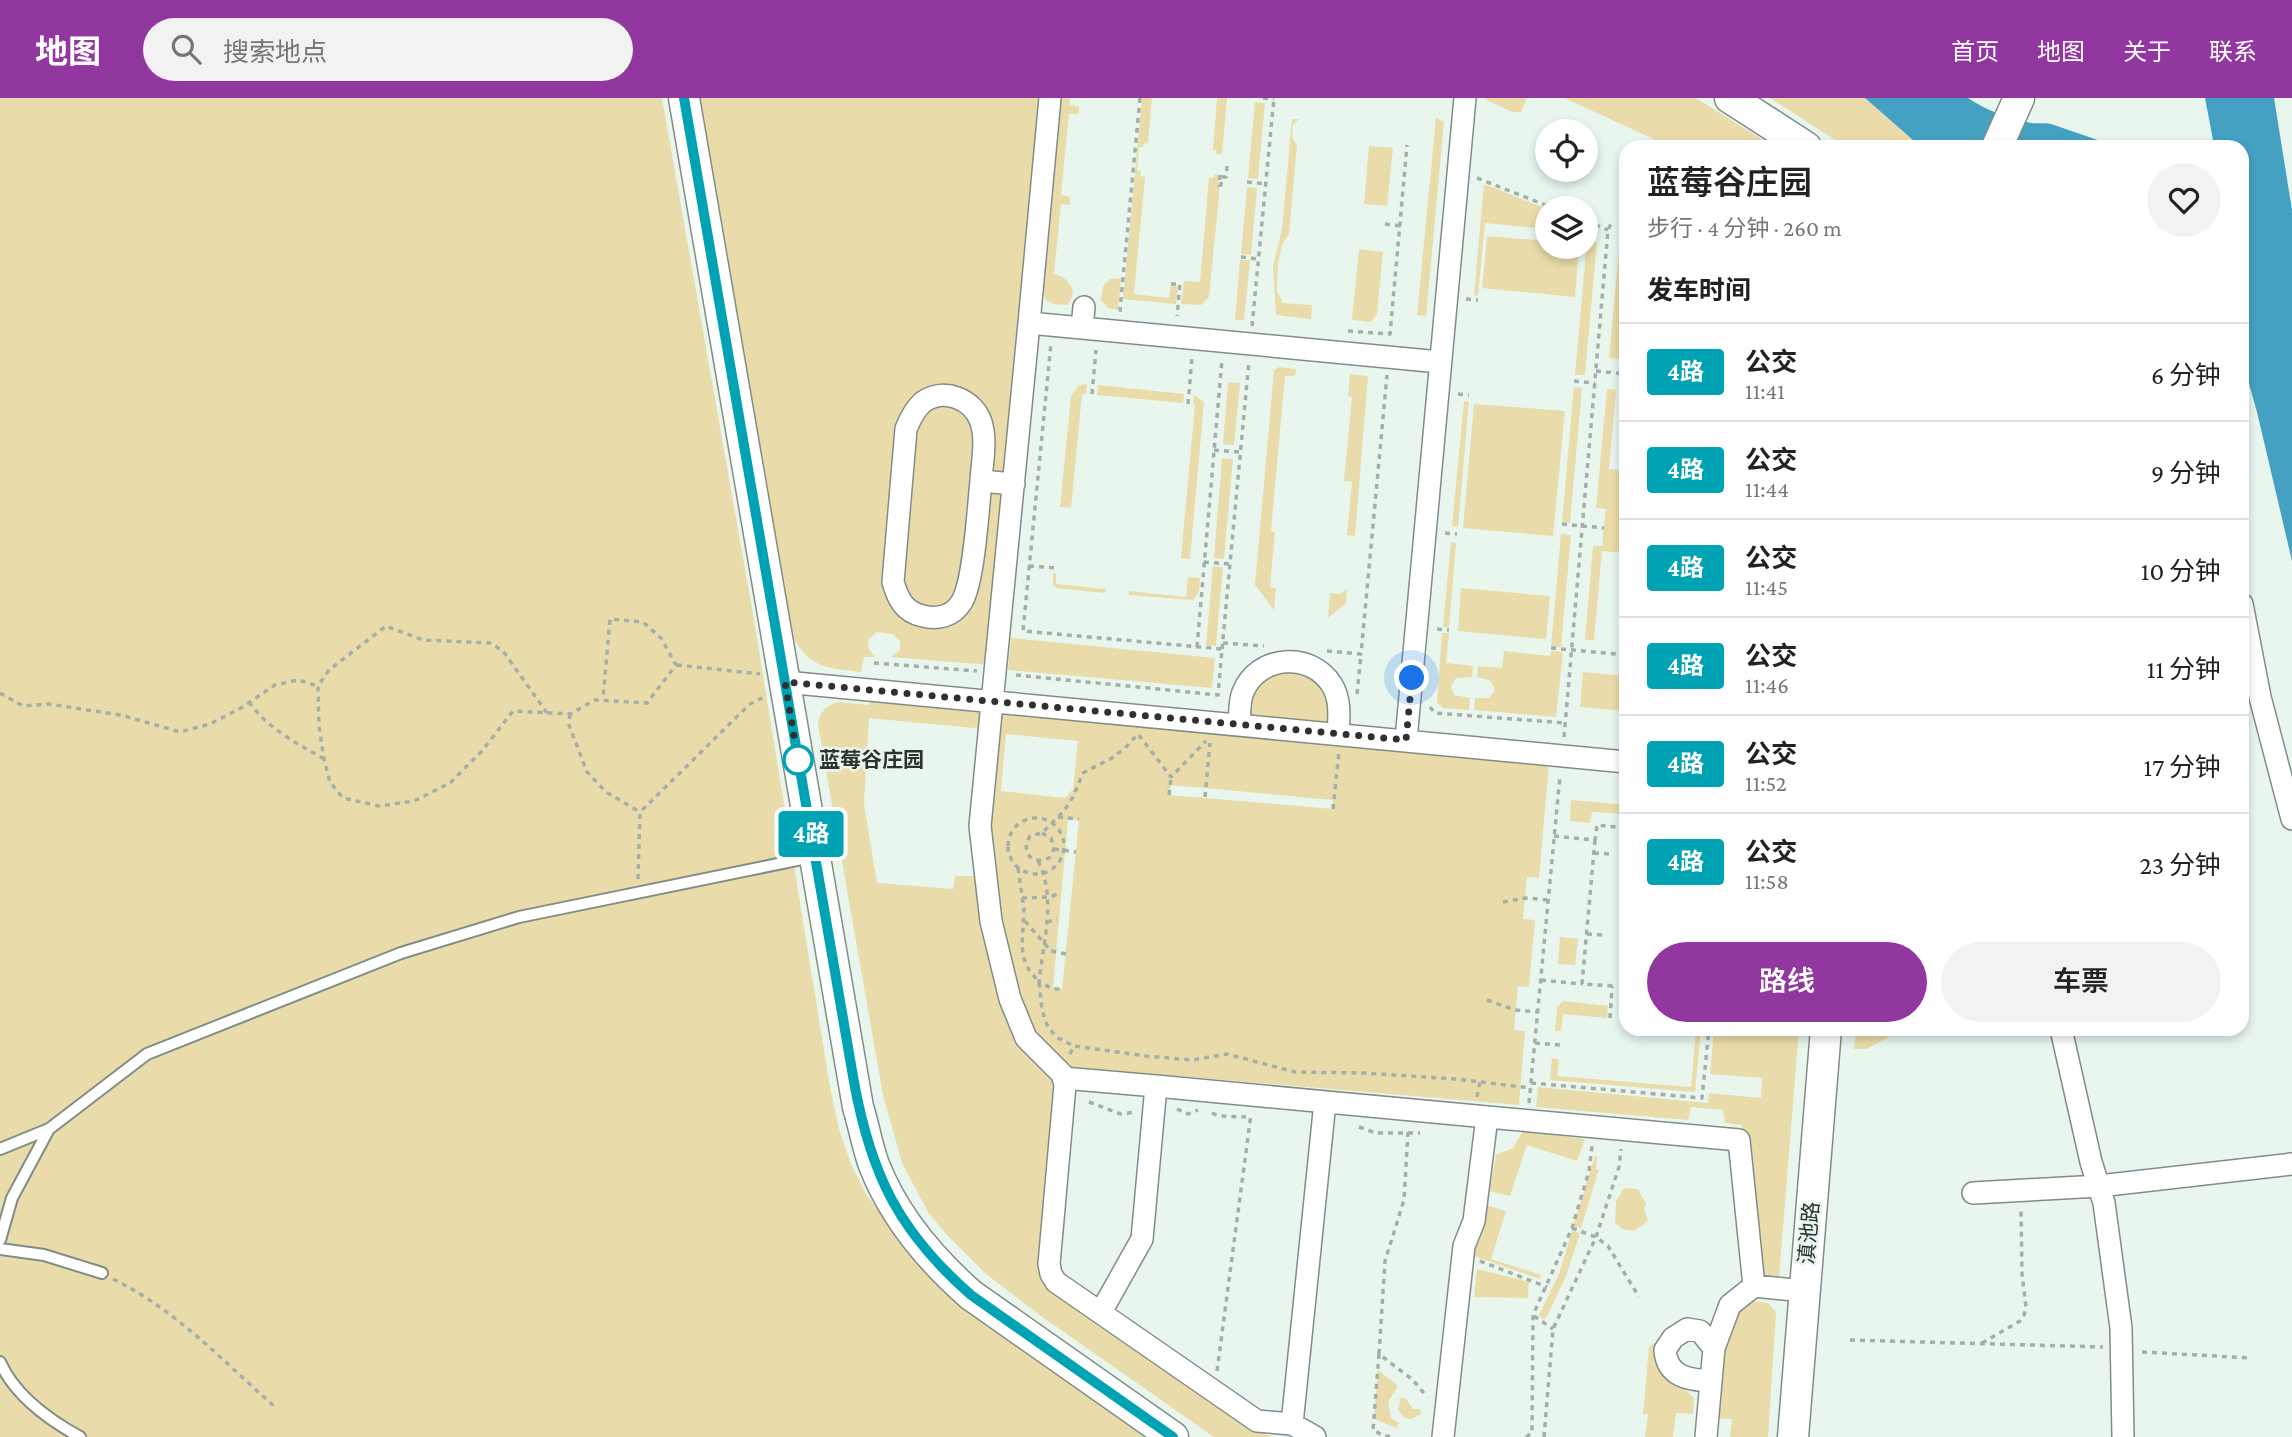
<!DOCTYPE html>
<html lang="zh">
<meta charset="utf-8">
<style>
:root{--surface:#fff;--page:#f2f2f2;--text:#222;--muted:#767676;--line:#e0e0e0;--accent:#9236a0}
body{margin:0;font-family:"Crimson Pro","Noto Sans SC",serif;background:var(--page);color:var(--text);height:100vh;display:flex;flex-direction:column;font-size:26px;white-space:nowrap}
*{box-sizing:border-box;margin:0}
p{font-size:23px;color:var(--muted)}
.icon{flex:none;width:38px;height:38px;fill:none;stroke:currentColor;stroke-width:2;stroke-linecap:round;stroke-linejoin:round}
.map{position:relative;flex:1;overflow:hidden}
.sheet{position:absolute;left:1619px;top:42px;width:630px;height:896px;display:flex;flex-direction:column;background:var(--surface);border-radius:21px;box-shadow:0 4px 10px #0003}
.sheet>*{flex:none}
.badge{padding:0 14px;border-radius:5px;font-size:24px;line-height:46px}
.buttons{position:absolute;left:1535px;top:21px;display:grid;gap:14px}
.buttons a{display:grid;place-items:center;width:63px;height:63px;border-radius:50%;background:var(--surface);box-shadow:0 4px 10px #0003;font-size:35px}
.you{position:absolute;width:35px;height:35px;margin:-18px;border:5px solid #fff;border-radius:50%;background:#1a73e8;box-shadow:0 0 0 10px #1a73e833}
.map>.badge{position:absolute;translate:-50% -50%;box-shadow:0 0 0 4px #fff}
h2{padding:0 28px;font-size:26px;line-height:63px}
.round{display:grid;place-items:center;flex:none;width:74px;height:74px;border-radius:37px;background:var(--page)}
.head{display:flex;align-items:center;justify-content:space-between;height:119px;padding:0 28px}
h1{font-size:33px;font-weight:600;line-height:52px}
.cta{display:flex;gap:14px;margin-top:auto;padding:14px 28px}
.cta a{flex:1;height:80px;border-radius:42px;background:var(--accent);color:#fff;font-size:28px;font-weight:600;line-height:80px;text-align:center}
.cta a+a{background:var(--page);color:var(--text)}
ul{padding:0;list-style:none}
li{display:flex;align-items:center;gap:21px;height:98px;padding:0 28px;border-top:2px solid var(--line)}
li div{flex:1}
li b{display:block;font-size:26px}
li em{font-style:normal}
li .badge{min-width:77px;font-weight:700;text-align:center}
header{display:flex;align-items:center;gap:42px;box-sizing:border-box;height:98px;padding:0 35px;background:var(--accent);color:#fff}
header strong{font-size:33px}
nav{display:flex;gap:38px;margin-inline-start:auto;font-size:24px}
.search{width:490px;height:63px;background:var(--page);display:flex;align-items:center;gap:18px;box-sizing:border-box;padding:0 24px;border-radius:38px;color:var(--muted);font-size:26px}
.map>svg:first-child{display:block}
.green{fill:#eadcaa;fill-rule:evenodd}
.water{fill:#44a1c2}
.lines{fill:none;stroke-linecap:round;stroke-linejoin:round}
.lane-casing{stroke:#818d85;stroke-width:14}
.street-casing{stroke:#818d85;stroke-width:24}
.secondary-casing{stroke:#818d85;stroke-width:33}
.path{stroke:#a4afa9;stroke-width:3.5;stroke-dasharray:5 5;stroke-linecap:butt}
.lane{stroke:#fff;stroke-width:10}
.street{stroke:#fff;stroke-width:21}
.secondary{stroke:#fff;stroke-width:30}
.line-casing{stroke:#fff;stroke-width:16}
.line{stroke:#00a3b4;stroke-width:10}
.walk{stroke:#2d322f;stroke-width:7;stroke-dasharray:0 12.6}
.stop-dot{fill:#fff;stroke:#00a3b4;stroke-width:3.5}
.labels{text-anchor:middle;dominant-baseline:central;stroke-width:5;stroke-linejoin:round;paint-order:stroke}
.stop-label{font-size:21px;font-weight:bold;fill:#2d322f;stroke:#e8f6ee;text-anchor:start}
.street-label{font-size:21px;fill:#2d322f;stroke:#e8f6ee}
</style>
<header>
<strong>地图</strong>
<div class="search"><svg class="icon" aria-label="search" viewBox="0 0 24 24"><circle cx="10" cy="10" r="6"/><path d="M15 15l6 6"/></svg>搜索地点</div>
<nav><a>首页</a><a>地图</a><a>关于</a><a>联系</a></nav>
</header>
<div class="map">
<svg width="2292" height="1339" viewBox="0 0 2292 1339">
<rect width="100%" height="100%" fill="#e8f6ee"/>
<path class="green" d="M0,0h662l92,522 76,467 9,42 12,35 15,30 42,54 45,51 194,138h-1147z
M698,0h345l-53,567 -99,-8 9,-7v-9l-7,-7 -16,-2 -8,7 -1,9 7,9h-11l-3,15c-37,-4 -55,-5 -71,-42z
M1060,0h10v7l9,1v8h-10l-8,81 9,2v8l-9,-1 -7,70c15,4 26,17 13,31l-13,-1 -8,-4 -4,-9z
M1142,0h10l-4,46 -4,-1 -1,4h-4l-2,23 4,1 -1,5 5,1 -11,117 35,4 2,-13 7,1 -2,18 -53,-5z
M1217,0h10l-5,56h-6v-4h-3z
M1483,0h44l-6,14h-9z
M1564,0h132l78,49h-118l2,-6z
M1770,0h95l56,49h-75z
M1255,4l10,1 -7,76 -10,-1z
M1436,20l8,4 -18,194 -9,-1z
M1292,21h7l-6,6 -1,13 5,7 -8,89 -6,9 -5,20 -1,28 6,12 29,2 -1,14 -35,-4 -3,-48 9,-38z
M1369,48l24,2 -6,58 -23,-2z
M1214,76l5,1 -1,11h2l-11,111 -8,8 -20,-1 3,-23 16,1 9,-104h5z
M1484,86l63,25v20l-62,-6 -7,73 -4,-1z
M1247,89l10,1 -6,67 -10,-1z
M1626,118v65l-3,24h3v55l-17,-2 12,-130z
M1487,138l60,5v6h32l-4,50 -93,-9z
M1587,143l10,1 -12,133h-10z
M1359,151l24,3 -6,62 -6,8 -19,-2z
M1240,162h10l-6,60h-9z
M1121,180l-3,32 -10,-2 -7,-8 2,-14 7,-7z
M1279,269l17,2 -1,7h-10l-14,155 4,1 -5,55 6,1 -2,22 -19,-25 19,-215z
M1350,276l18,2 -13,160 -8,-1 5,-53 -8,-1 8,-84 -4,-1z
M1228,284l12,1 -6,62 -11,-1z
M1087,286l-1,10h-4l-11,114 -11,-1 11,-111 8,-11z
M1098,287l86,9 -1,9 -86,-8z
M1574,289l8,1 -12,135 -8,-1z
M1607,291l9,1 -7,79 17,2v82l-24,-2 -8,89h-9l8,-94h9l4,-37 -10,-1z
M1194,297l10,7 -14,157 -9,-1 14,-153 -2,-1z
M1464,303l5,1 -11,125 -6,-1z
M1474,306l91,7 -12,125 -90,-8z
M1222,360l11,1 -9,100 -10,-1z
M1561,436l10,1 -10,112h-10z
M1451,444l5,1 -7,84h-6z
M1213,468l10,1 -7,79 -10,-1z
M1053,475h3v11l50,5 -1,4 -49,-5 -3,-4z
M1188,479l12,1 -1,13 -5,9 -65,-5v-4l57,6z
M1461,490l89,8 -4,43 -88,-8z
M1347,491l-1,14 -18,15 2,-25 10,1z
M1442,535h7l-3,30 27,3 -1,11 -16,1 -5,8 3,9 16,3 -1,12 -26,-2 -6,-6z
M1011,540l204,20 -3,30 -204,-18z
M1504,553l46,5 1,-5 12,1 -7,65 -82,-7 1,-12h14l6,-8 -4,-9 -14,-4 1,-11 24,2z
M1262,571l61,4 15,61 -99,-9z
M1583,574l43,4v35l-46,-4z
M838,604l31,3 1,-3 106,9 4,3 4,15 -115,-11 -5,86 13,79 76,6 2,-13h21l16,87 65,113 -13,187 199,160 29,14h-58l-173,-121 -55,-42 -41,-41 -17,-21 -26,-49 -19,-68 -65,-370c1,-12 8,-20 20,-23z
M999,615l550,50 -10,115 -12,-1 -4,42 12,1 -6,67 -11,-1 -4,44 11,1 -6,74 -457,-39 -33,-32 -23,-75 -18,-133zM1006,636l72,7 -5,48 -8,9 -64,-7zM1171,687l162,15v9l-163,-14zM1068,721l11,1 -17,169 -9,-1z
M1571,702l55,5v9l-34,-2 -2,11 -20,-2z
M1560,839l18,2 -3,26 -17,-1z
M1563,903l45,5 -1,12 -44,-4 -2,17h-6l2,-24z
M1696,931h5l-6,63 -145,-12 2,-22 7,1 -2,17 134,11z
M1714,931h85l-20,248 -11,4 -11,-10 -15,-146 -17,-2 -2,-13 -32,-3 -3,13 -152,-13 2,-20 170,16 1,-10 52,5 1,-20 -52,-4z
M1856,931h32l1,8 -23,12h-12z
M1523,1033l62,8 -8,22 -50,-16 -17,51 -21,-5 7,-36 17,-7z
M1595,1058l2,1 -1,12h3l-18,59 -8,-2z
M1624,1090l14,1 8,15 -2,5 4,12 -14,10 -12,-2 -7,-6 1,-22z
M1486,1107l20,6 -15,48 50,16 -1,4 -69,-24 9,-16z
M1572,1133l8,2 -14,43 -20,42 -4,1 -3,-4 20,-41z
M1477,1171l52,13 -1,16 -54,-1z
M1753,1203l15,2 8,9 -8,125h-38l2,-18 -17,-1 5,-58 19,-53z
M1658,1243l3,5 6,27 27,25 -1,16 -17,-1 -3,24h-28l3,-23h-5l6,-67z
M1378,1272l20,16 -10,16 3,16 8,5 -3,5 -22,-9z
M1401,1299l5,2 7,10h7l1,5 -10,5 -8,-2 -5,-8z"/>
<path class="water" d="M1865,0h103c17,12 43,21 63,25 8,1 15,-1 23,2l64,22h-197z
M2205,0h69l18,112v351l-35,-149 -15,-53v-212h-36l7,-7z"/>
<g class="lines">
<defs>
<path id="lane" d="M0,1051l49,-20
M0,1142l12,-42 37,-69 98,-75 254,-101 118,-36 293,-60
M0,1151l44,6 58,18
M0,1264c15,34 49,58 80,75"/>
<path id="street" d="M1029,225l21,-225
M1082,230l2,-21
M981,383c-3,28 -7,103 -20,122 -8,13 -24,17 -38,13 -19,-4 -25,-17 -30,-34l13,-153c4,-10 9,-20 17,-27 21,-15 50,-3 58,20 6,19 1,40 0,59l33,3
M2242,506l18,93 32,122
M785,584l841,80
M1239,627c1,-11 0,-24 4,-33 15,-37 68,-41 89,-7 9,15 7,32 6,49
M1406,642l59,-642
M2061,931l30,133 13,41 17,125 2,109
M1063,980l93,8
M1487,1019l252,23 15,146
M1973,1095l126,-7 193,-22
M1101,1214l41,-73 14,-153 331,31 -13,104 -10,25 -21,191
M1711,1283c-22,-1 -44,-4 -46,-31l8,-12 14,-9 13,2 14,17
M1292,1326l33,-322
M1315,1339l-23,-13 -35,-3 -201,-139 -5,-8 -2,-10 16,-179 -2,-10 -37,-37 -16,-39 -19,-78 -11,-95 49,-503 411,39
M1706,1339l8,-89 16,-43 24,-19 50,5"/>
<path id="secondary" d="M684,0l174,1009c6,19 9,39 16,58 20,51 56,94 97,130l202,142
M1730,0l76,49
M1997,49l22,-49
M1793,1339l33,-408"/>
</defs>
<use href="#lane" class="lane-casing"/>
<use href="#street" class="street-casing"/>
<use href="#secondary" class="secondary-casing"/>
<path class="path" d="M1263,0l11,1
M1220,77l-1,10h2l1,-8h4l1,-11h-3
M1477,80l76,30
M1247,84l19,2
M1586,123l22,9
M1385,126l15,2
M1241,159l17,2
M1171,186h9l-3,32
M1466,201l12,1
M1122,212h-2l20,-212
M1252,228l22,-228
M1348,233l42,3 17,-189
M1596,273l30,3
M1574,283l21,2
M1092,296l4,-44
M1458,296l11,1
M1188,306l4,-47
M1214,352l26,2
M1562,426l42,4
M1445,435l12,1
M1204,464l26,2
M1029,468l28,2
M1437,531l12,1
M1223,545l41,3
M1197,549l25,-287
M1551,550l75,7
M1222,551l27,-288
M1327,553l34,3 26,-279
M874,565l103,8
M677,567l83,9
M1016,577l202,20 4,-46 -199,-18 28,-288
M0,595l23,13 26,-2 72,11 59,17 30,-8 31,-16 34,-23 23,-5 20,6
M1357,596l4,-40
M249,604c18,26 47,41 75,57
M1430,609l5,6 130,10
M547,615l-44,-62 -13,-8 -67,-3 -37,-14 -57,44 -11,16 1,40 5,33 6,23 13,16 36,8 35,-5 36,-18 32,-32 31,-40 57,3 25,-14 52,3 29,-38 -15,-27 -18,-16 -33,-3 -7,80
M570,616l-1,11 18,47 19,20 34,20
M1564,639l44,-507 3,-6
M1169,697l2,-18
M1205,699l5,-54
M1333,711l6,-57
M1058,719l21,2
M1008 748a28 28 0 1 1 56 0a28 28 0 1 1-56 0Z
M1042,735l9,5 3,11 -5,9c-17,8 -29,-6 -19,-22l12,-3 22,-22 9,-14 10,-24 29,-15 13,-10 13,-14 33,43 35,-36
M1554,738l41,4 2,-15 29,3
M1595,742l-13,144 33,2
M1054,751l22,3
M1594,755l17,1
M1038,763c19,37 5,82 1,121l14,7h10
M1018,770l6,41 -2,37 2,13 5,11 10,12 3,28 5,15 9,12 18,9
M638,781l2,-67 110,-108 14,-7
M1022,800l28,-1 10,-4
M1503,804l23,-4 22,2
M1025,823l26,30 15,3
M1047,824l10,-3
M1587,836l16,1
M1541,882l41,4
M1487,902l28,10 23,2
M1610,920l2,-32
M1535,945l25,2
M1070,956l4,-8 72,10 46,4 35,-6 68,18 68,1 93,6 75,9
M1531,985l171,15 7,-69
M1477,999l3,-15
M1089,1004l32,12 14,-2
M1529,1005l31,-327
M1177,1011l11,5 10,-4
M1212,1015l7,3 27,1
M1359,1029l17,6h44
M1408,1034l-4,68 -19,61 -6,93 34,26 14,17
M1572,1130l24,9 12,9 31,51
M1480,1163l67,26
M113,1181c62,30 111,83 162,128
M1534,1218l19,13
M1850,1242l253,7
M1982,1245l38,-22 4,-6 2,-8 -4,-33 -1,-64
M2142,1254l109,6
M1379,1256l-6,76 11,6 11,1
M1217,1273l34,-257
M1526,1339l6,-4 1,-118 39,-87 17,-57 3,-25
M1544,1339l9,-108 43,-92 23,-70 2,-18"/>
<use href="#lane" class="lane"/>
<use href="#street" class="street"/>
<use href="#secondary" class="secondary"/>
</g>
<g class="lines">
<defs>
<path id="line" d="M684,0l170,984c17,93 45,150 117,213l202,142"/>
</defs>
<use href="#line" class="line-casing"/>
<use href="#line" class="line"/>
<path class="walk" d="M798,662l-13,-78 621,58 6,-62"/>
</g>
<circle class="stop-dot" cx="798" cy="662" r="14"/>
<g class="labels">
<g class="stop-label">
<text x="819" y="662">蓝莓谷庄园</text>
</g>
<g class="street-label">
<text transform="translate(1809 1135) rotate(-85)">滇池路</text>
</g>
</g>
</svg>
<div class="buttons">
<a><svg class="icon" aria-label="locate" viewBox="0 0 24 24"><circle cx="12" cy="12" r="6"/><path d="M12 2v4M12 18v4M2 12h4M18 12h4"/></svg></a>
<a><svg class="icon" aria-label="layers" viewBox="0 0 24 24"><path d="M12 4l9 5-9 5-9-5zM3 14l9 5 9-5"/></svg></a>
</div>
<div class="you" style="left:1412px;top:580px"></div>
<b class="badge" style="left:811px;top:736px;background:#00a3b4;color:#fff">4路</b>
<section class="sheet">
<div class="head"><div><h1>蓝莓谷庄园</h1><p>步行 · 4 分钟 · 260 m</p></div><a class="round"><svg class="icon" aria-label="heart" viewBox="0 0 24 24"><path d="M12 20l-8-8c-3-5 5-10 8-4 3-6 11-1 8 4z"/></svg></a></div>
<h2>发车时间</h2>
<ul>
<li><span class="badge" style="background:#00a3b4;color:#fff">4路</span><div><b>公交</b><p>11:41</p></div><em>6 分钟</em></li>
<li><span class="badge" style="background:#00a3b4;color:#fff">4路</span><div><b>公交</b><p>11:44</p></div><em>9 分钟</em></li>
<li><span class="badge" style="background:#00a3b4;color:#fff">4路</span><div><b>公交</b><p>11:45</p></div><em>10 分钟</em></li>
<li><span class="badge" style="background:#00a3b4;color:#fff">4路</span><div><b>公交</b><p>11:46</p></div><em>11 分钟</em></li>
<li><span class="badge" style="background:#00a3b4;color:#fff">4路</span><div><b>公交</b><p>11:52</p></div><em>17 分钟</em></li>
<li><span class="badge" style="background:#00a3b4;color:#fff">4路</span><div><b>公交</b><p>11:58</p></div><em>23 分钟</em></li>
</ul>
<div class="cta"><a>路线</a><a>车票</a></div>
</section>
</div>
